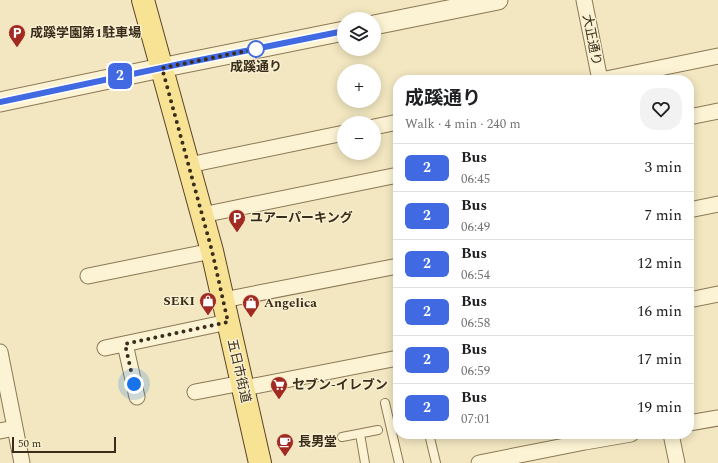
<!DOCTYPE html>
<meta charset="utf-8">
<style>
:root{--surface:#fff;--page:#f2f2f2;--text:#202124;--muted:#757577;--line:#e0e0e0}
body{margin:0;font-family:Spectral,"Noto Sans JP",serif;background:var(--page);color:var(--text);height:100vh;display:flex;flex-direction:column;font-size:15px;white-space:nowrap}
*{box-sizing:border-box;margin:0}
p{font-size:13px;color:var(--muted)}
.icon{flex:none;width:22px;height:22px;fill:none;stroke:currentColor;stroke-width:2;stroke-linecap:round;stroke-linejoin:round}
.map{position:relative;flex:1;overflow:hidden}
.panel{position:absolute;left:393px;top:75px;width:301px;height:364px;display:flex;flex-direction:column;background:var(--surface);border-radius:16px;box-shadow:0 2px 10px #0003}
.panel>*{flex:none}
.badge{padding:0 8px;border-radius:6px;font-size:14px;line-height:26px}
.buttons{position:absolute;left:337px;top:12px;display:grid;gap:8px}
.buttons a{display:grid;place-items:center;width:44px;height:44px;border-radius:50%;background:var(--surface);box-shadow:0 2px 10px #0003;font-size:20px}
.scale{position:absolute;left:12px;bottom:10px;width:104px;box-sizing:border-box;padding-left:4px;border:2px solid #3b2d1c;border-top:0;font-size:11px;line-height:14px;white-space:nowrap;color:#3b2d1c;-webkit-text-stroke:3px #f8f0d0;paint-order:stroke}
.you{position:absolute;width:20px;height:20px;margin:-10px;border:3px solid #fff;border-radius:50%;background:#1a73e8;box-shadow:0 0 0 6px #1a73e833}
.map>.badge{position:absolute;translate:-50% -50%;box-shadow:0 0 0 2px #fff}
.round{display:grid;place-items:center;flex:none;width:42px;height:42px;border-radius:16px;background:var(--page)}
.summary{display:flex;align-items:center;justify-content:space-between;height:68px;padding:0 12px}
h1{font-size:19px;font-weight:700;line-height:30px}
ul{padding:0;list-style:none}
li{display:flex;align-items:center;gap:12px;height:48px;padding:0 12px;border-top:1px solid var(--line)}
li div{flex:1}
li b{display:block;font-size:15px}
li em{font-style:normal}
li .badge{min-width:44px;font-weight:700;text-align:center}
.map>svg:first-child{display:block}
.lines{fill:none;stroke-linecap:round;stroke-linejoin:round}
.service-casing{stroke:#8c7856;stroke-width:10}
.minor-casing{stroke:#8c7856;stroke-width:17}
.tertiary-casing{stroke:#8c7856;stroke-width:21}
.primary-casing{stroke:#5a452b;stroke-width:24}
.service{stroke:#fcf3d4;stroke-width:8}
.minor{stroke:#fcf3d4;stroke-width:15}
.tertiary{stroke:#fcf3d4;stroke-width:19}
.primary{stroke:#f8e294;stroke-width:22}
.line-casing{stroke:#fff;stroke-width:9}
.line{stroke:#4169e1;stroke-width:6}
.walk{stroke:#3b2d1c;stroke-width:4;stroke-dasharray:0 7.2}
.stop-dot{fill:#fff;stroke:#4169e1;stroke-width:2}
.labels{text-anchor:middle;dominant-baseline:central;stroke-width:3;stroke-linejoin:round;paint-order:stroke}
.poi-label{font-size:13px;font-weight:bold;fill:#3b2d1c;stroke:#f8f0d0;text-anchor:start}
.street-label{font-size:13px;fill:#3b2d1c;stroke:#f8f0d0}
.stop-label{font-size:13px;font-weight:bold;fill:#3b2d1c;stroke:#f8f0d0}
</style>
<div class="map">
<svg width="718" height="463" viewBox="0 0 718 463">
<rect width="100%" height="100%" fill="#f2e7c0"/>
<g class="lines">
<defs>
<path id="service" d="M385,403l14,60
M360,434l5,29
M429,434l7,29
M342,437l36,-7"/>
<path id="minor" d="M584,0l16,80
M601,80l117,-24
M689,117l29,-6
M374,127l24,-5
M189,165l155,-32
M689,210l29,-6
M202,215l196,-40
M88,276l124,-25
M223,300l175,-34
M689,300l29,-6
M125,344l12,53
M105,348l123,-26
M0,352l22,111
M244,388l154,-30
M195,392l47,-9
M689,423l29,-5
M0,431l15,-3
M671,434l6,29
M479,463l106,-21 46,-8"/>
<path id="tertiary" d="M374,25l124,-25
M0,102l180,-38 164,-33"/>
<path id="primary" d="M143,0l69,251 48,212"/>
</defs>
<use href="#service" class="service-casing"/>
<use href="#minor" class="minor-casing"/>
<use href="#tertiary" class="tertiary-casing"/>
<use href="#primary" class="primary-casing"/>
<use href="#service" class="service"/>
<use href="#minor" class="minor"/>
<use href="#tertiary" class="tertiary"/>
<use href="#primary" class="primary"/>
</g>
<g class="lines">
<defs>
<path id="line" d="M0,102l180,-38 164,-33"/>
</defs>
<use href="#line" class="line-casing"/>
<use href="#line" class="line"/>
<path class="walk" d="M134,384l-9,-40 103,-22 -16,-71 -50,-183 94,-19"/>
</g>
<defs>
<symbol id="parking-pin" viewBox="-11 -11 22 30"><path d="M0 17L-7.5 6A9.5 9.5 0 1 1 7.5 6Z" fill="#a12b21" stroke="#f8f0d0"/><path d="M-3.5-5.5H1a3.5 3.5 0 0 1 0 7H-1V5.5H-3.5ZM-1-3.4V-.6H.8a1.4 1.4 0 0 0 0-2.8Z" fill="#fff"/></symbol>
<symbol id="shop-pin" viewBox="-11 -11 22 30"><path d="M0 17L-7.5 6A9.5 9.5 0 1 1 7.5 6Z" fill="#a12b21" stroke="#f8f0d0"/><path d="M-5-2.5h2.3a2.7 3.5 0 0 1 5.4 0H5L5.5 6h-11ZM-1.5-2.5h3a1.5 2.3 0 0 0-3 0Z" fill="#fff"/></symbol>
<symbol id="supermarket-pin" viewBox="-11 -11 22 30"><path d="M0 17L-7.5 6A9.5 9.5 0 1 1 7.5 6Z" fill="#a12b21" stroke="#f8f0d0"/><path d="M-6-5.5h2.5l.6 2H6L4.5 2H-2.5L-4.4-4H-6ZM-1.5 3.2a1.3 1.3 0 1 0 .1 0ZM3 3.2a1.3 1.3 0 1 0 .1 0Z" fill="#fff"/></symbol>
<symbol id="cafe-pin" viewBox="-11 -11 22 30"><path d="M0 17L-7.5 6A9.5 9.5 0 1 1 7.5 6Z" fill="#a12b21" stroke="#f8f0d0"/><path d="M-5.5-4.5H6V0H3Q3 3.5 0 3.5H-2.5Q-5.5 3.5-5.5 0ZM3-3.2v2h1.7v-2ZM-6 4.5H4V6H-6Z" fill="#fff"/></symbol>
</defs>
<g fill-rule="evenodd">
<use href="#parking-pin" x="7" y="23" width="20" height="27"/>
<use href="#parking-pin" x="227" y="208" width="20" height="27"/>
<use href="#shop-pin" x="198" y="291" width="20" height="27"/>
<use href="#shop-pin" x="241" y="293" width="20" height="27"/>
<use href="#supermarket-pin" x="269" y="375" width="20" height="27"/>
<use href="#cafe-pin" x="275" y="432" width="20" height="27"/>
</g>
<circle class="stop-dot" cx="256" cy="49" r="8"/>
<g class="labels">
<g class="poi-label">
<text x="30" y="33">成蹊学園第1駐車場</text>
<text x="250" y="218">ユアーパーキング</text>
<text x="195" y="301" text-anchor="end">SEKI</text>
<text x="264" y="303">Angelica</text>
<text x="292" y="385">セブン-イレブン</text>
<text x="298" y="442">長男堂</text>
</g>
<g class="street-label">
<text transform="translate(592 40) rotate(79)">大正通り</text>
<text transform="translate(239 371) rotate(77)">五日市街道</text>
</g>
<g class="stop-label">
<text x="256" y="67">成蹊通り</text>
</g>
</g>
</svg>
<div class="buttons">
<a><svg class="icon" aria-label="layers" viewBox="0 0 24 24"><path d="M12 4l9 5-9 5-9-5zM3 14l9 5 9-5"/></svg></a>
<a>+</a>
<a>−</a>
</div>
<div class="scale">50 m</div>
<div class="you" style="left:134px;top:384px"></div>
<b class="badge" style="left:120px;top:76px;background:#4169e1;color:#fff">2</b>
<section class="panel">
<div class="summary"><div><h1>成蹊通り</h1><p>Walk · 4 min · 240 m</p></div><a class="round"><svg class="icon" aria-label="heart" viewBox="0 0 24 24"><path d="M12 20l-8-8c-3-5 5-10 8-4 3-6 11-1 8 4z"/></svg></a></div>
<ul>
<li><span class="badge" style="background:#4169e1;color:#fff">2</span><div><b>Bus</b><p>06:45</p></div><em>3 min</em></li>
<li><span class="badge" style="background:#4169e1;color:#fff">2</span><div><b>Bus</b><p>06:49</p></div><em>7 min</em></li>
<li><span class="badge" style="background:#4169e1;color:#fff">2</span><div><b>Bus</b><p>06:54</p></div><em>12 min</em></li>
<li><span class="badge" style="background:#4169e1;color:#fff">2</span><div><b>Bus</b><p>06:58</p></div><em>16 min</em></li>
<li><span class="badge" style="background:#4169e1;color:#fff">2</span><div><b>Bus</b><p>06:59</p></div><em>17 min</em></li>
<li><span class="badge" style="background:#4169e1;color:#fff">2</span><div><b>Bus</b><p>07:01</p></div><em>19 min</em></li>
</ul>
</section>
</div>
